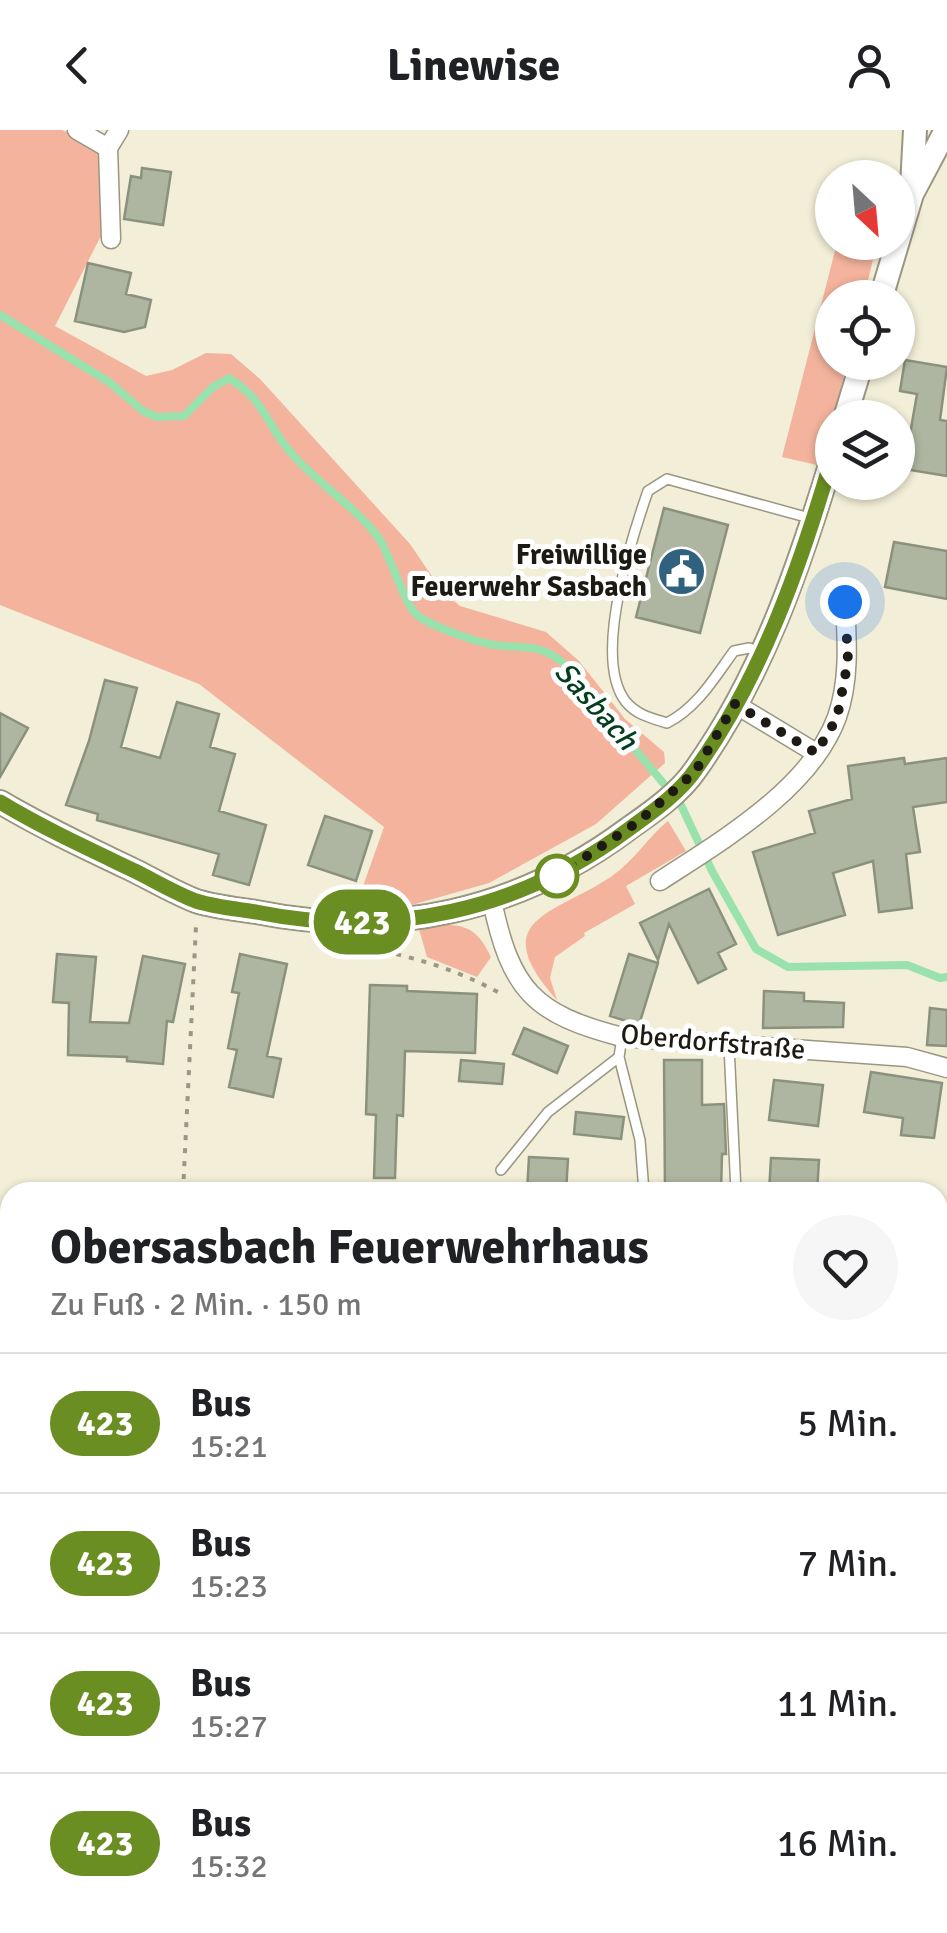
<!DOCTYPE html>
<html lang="de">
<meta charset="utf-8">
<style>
:root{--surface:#fff;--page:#f6f6f6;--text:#202124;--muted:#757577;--line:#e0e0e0}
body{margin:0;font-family:Signika,sans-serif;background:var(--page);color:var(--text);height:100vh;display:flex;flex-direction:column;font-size:38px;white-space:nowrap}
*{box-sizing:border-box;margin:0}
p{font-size:32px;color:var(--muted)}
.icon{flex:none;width:55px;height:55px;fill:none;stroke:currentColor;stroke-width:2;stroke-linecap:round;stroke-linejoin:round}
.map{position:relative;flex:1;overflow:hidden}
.side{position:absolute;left:0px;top:1052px;width:948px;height:752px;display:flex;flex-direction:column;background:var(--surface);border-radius:30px 30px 0 0;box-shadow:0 2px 8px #0004}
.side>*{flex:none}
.badge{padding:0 20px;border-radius:32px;font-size:35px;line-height:65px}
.needle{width:65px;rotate:154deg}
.tools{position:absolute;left:815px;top:30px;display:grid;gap:20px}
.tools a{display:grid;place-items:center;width:100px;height:100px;border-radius:50%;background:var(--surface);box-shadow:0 2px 8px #0004;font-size:50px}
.you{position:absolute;width:50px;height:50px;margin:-25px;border:8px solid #fff;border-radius:50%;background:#1a73e8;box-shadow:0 0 0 15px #1a73e833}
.map>.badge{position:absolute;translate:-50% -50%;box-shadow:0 0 0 5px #fff}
.round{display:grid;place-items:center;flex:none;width:105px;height:105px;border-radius:52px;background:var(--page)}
.summary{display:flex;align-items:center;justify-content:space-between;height:170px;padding:0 50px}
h1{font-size:48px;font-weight:700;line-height:75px}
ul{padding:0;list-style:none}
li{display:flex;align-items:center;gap:30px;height:140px;padding:0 50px;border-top:2px solid var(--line)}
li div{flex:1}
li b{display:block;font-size:38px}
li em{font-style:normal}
li .badge{min-width:110px;font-weight:700;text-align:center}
header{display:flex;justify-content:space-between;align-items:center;height:130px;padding:0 50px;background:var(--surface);font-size:45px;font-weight:700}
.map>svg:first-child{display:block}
.green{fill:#f3b39d}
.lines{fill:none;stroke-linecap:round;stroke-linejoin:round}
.stream{stroke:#99e2ae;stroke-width:8}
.building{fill:#aeb6a1;stroke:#8a927e;stroke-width:2.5}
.service-casing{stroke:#9b9681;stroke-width:12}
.minor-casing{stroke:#9b9681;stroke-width:21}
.tertiary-casing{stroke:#9b9681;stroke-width:26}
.path{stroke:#9b9786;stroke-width:4;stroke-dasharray:5 8;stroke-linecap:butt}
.service{stroke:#fff;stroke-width:9}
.minor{stroke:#fff;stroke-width:18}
.tertiary{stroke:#fff;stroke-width:22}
.line-casing{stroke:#fff;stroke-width:22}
.line{stroke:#6b8e23;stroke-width:15}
.walk{stroke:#1c1a12;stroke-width:10;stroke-dasharray:0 18}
.stop-dot{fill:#fff;stroke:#6b8e23;stroke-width:5}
.labels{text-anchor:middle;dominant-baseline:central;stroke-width:10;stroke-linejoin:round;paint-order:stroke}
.poi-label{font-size:28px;font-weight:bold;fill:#1c1a12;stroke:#fff;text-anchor:end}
.street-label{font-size:28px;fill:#1c1a12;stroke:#fff}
.water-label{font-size:30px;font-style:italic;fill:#043e1e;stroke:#fff}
</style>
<header><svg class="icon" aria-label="back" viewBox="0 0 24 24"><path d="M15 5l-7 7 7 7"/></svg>Linewise<svg class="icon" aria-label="person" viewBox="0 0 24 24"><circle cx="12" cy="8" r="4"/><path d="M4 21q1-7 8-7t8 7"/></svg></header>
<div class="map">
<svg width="947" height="1803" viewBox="0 0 947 1803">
<rect width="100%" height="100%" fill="#f3eed7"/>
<path class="green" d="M0,0h62l28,12 10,11 7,71 -52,102 91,50 26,-6 34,-17 25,1 29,25 150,165 32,47 18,15 86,26 33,29 46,58 39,33 1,11 -69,61 -107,59 -81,23 -53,3 29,-82 -185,-143 -199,-79z
M837,113h40l-13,54 -32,1v64l15,1 -26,103 -39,-9z
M668,691l18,30 -60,35 9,18 -51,29 1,3 -30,21 -5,21 7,22c-74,-82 0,-86 55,-124 22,-15 36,-39 56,-55z
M448,795c24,0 33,12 43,32l-14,20 -50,-20 -8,-28z"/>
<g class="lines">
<path class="stream" d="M0,185l109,67 34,29 14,6 27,-1 29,-29 16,-9c37,23 37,47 63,76 23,27 70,58 88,86 10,16 26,67 37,75 17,13 66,30 87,31 24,2 36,-1 57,15l119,142 32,68 44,78 32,18 119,-2 33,13 7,-1"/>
</g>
<path class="building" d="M142,38l29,4 -8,53 -39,-6 7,-43 10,2z
M88,133l43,10 -5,21 25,6 -6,27 -21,5 -49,-11z
M905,230l42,7 -7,53 7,1v55l-43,-7 13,-75 -17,-3z
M664,378l64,17 -28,108 -64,-16z
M894,412l53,9v48l-62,-12z
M105,550l32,8 -16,59 39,11 17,-56 42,12 -9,33 25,7 -16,57 47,14 -17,60 -36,-10 6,-21 -122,-34 1,-6 -32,-9 23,-64z
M0,583l28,15 -28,49z
M904,628l1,6 42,-6v44l-34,5 7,45 -14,2 6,54 -33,4 -6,-51 -40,12 12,42 -67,20 -25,-83 62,-19 -6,-22 43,-12 -4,-33z
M325,686l47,15 -16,50 -48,-16z
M709,759l27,55 -18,9 8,16 -28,14 -29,-59 -11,36 -18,-37z
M57,824l39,3 -6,65 39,1 14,-67 42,8 -12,58 -6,-1 -4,43 -36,-3v-4l-59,-2 1,-52 -16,-1z
M240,824l47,10 -20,92 14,3 -8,38 -44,-10 8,-37 -9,-2 11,-55 -7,-1z
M629,824l29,9 -19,62 -29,-9z
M370,855l37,1v5l70,3 -2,59 -70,-2 -2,65 -6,-1 -2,63h-21l2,-63 -10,-1z
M764,861l40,2v8l40,2 -1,24 -80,1z
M930,878l17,2v36l-20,-1z
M524,898l44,18 -11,27 -44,-19z
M461,930l43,4 -2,20 -43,-3z
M664,930h38v45l22,-1 2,50h-4l-1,38h-56z
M871,942l71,11 -8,55 -33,-3 2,-17 -39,-6z
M774,950l49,5 -5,41 -49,-6z
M576,982l48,5 -3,22 -47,-5z
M529,1027l39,2 -2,33h-39z
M771,1028l48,2 -2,32h-48z"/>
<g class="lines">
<defs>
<path id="service" d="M760,522l-11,-4 -15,3c-19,26 -37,57 -67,72 -16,-5 -30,-8 -41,-21 -34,-43 5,-162 22,-211l19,-12 146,40
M729,916l7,146
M619,927l21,83 4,52
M501,1040l47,-58 71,-55 3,-20"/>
<path id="minor" d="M77,0l31,18 11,-18
M108,18l3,91
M735,574l81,49
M660,751c61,-40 151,-92 177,-164 13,-37 10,-77 8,-114
M492,771c19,89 41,113 130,136l285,20 40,11"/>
<path id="tertiary" d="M912,56l3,-56
M881,168l31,-104 34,-64
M845,288l17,-56
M0,672c44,26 89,47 135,69 20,10 40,22 61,30 19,6 41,8 60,11 134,27 262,-1 372,-83 23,-16 52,-36 68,-60 66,-93 103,-202 136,-310"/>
</defs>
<use href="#service" class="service-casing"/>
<use href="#minor" class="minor-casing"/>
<use href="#tertiary" class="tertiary-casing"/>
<path class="path" d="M358,816c56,11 97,22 147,50
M183,1062l13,-266
M0,1220l10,-1
M58,1795l1,8"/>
<use href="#service" class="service"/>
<use href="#minor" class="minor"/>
<use href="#tertiary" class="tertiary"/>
</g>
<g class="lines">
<defs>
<path id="line" d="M0,672c43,26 89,47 135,69 20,10 40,22 61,30 19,6 41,8 60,11 134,27 263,-1 373,-83 22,-16 51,-36 67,-60 66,-93 104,-202 136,-311"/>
</defs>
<use href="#line" class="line-casing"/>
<use href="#line" class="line"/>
<path class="walk" d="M557,746l81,-54 57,-50 40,-68 81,49 21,-35 11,-57 -3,-59"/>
</g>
<defs>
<symbol id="civic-disc" viewBox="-11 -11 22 22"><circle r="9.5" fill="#30617f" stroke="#fff"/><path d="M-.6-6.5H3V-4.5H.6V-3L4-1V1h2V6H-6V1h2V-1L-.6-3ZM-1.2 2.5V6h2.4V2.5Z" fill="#fff"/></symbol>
</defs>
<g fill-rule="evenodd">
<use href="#civic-disc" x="654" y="414" width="55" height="55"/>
</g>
<circle class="stop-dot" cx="557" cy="746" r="20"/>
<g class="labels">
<g class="poi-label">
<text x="647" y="425">Freiwillige<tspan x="647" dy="32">Feuerwehr Sasbach</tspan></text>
</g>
<g class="street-label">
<text transform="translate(713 912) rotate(5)">Oberdorfstraße</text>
</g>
<g class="water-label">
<text transform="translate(596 576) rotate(48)">Sasbach</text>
</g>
</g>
</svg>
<div class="tools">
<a><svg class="needle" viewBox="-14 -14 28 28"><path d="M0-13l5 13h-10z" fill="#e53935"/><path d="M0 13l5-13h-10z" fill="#757577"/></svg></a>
<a><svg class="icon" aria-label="locate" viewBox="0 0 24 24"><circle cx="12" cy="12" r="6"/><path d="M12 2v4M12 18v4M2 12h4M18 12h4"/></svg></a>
<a><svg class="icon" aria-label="layers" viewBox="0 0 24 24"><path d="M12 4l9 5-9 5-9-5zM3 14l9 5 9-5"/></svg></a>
</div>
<div class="you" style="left:845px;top:472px"></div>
<b class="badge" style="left:362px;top:792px;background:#6b8e23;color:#fff">423</b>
<section class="side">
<div class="summary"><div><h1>Obersasbach Feuerwehrhaus</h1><p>Zu Fuß · 2 Min. · 150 m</p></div><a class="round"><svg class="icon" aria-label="heart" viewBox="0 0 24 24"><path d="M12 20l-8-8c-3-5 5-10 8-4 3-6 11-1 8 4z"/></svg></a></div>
<ul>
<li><span class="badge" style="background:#6b8e23;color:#fff">423</span><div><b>Bus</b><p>15:21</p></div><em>5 Min.</em></li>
<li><span class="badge" style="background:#6b8e23;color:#fff">423</span><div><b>Bus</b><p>15:23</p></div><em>7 Min.</em></li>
<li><span class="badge" style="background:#6b8e23;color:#fff">423</span><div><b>Bus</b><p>15:27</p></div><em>11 Min.</em></li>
<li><span class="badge" style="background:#6b8e23;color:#fff">423</span><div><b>Bus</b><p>15:32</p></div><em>16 Min.</em></li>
</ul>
</section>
</div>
